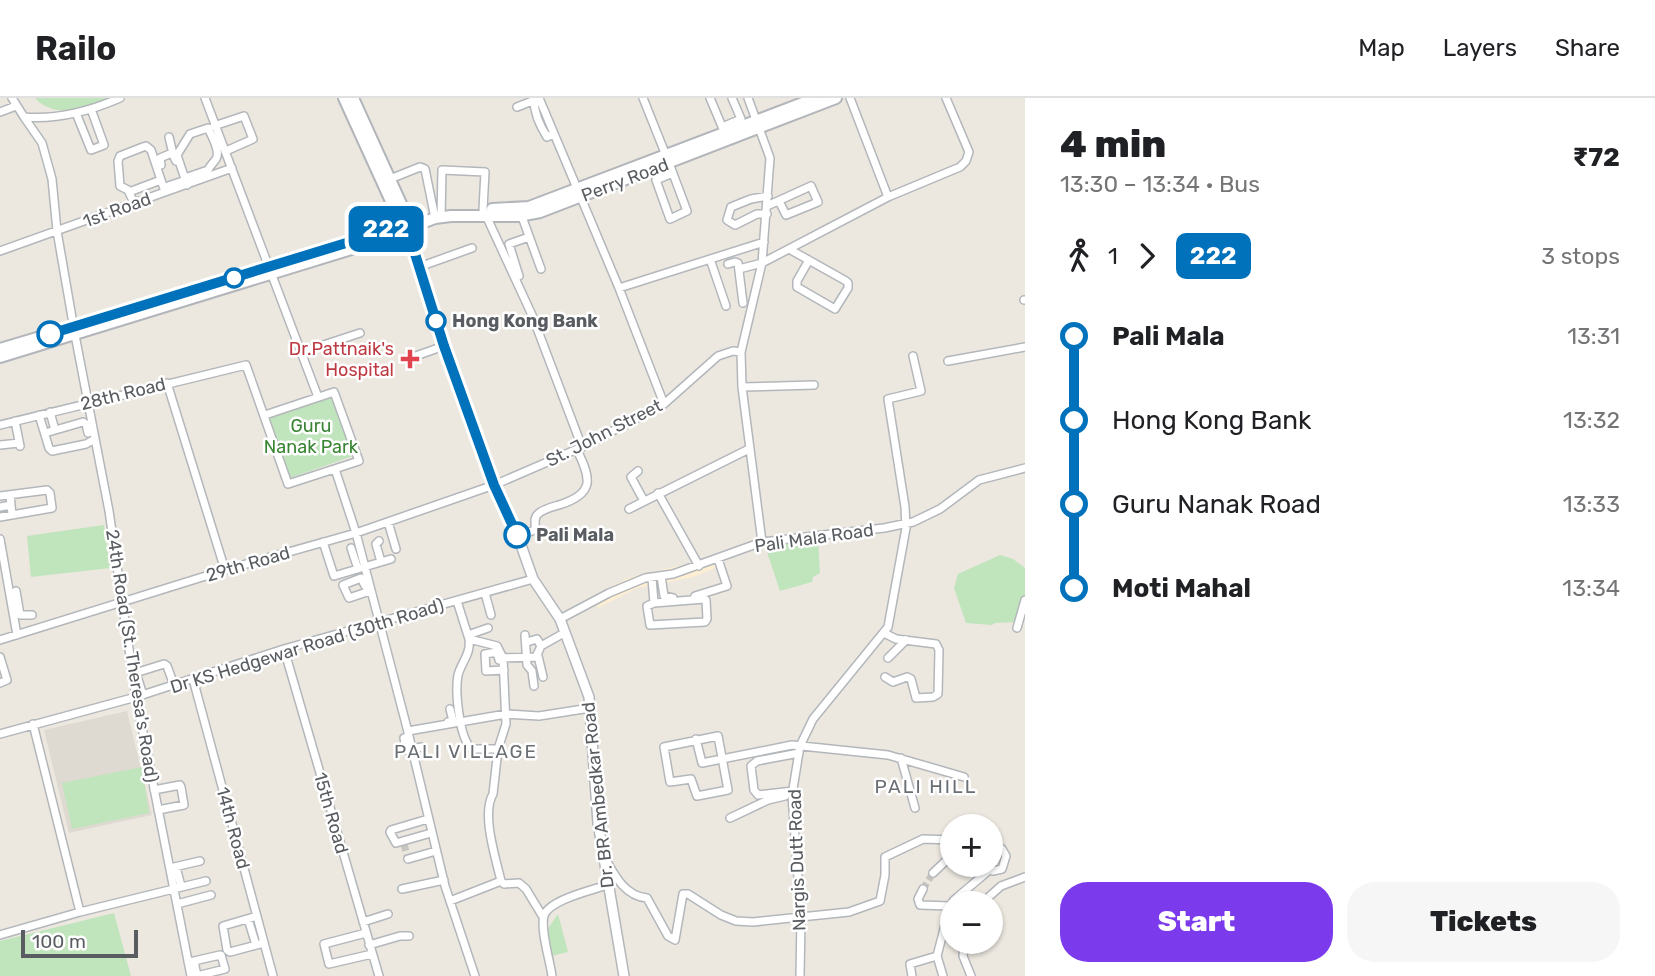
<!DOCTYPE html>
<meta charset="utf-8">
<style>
:root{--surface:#fff;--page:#f6f6f6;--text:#202124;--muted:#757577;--line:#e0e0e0;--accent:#7c3aed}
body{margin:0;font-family:Rubik,sans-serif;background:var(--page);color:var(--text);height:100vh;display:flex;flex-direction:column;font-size:26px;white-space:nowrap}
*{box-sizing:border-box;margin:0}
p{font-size:23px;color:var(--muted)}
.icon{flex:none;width:38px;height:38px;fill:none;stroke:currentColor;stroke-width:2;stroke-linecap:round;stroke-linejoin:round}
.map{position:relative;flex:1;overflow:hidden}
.side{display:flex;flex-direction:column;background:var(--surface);width:630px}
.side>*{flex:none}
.badge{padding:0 14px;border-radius:10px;font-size:24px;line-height:46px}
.buttons{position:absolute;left:940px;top:716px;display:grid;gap:14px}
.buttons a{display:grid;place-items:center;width:63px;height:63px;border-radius:50%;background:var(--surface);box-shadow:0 2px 5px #0004;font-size:35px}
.scale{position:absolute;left:21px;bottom:18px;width:117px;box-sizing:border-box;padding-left:7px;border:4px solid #595d61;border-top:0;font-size:19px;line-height:24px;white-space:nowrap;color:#595d61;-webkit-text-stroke:5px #fff;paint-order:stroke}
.map>.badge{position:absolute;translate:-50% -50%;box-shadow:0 0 0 4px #fff}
.legs{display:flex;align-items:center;gap:10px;height:77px;padding:0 35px;font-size:23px}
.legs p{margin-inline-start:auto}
.summary{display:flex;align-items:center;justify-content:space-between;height:119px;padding:0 35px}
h1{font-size:38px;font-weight:800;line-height:52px}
.button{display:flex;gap:14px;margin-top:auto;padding:14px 35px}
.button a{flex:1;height:80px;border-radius:28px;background:var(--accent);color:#fff;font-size:28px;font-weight:800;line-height:80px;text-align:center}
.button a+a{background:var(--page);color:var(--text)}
ul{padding:0 35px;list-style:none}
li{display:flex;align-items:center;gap:24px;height:84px;font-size:26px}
li i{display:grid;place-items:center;width:10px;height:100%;margin:0 9px;background:currentColor}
li i::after{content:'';width:18px;height:18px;margin:-9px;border:5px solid;border-radius:50%;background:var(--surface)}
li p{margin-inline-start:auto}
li:first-child i{background:linear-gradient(#0000 50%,currentColor 0)}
li:last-child i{background:linear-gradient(currentColor 50%,#0000 0)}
header{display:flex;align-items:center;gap:42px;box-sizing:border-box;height:98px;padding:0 35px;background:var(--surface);border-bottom:2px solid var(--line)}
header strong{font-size:33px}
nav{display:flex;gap:38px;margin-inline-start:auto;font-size:24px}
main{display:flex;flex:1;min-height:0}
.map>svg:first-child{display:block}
.commercial{fill:#feefd3}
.education{fill:#ded9d1}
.green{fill:#c0e4bc}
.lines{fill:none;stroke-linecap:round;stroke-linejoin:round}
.minor-tunnel{stroke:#c7c5c0;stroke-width:7;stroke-dasharray:7 3.5;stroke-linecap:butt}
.minor-casing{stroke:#b3b7bb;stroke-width:10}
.tertiary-casing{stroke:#b3b7bb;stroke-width:12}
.secondary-casing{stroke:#b2b6bb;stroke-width:14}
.minor{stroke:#fff;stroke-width:7}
.tertiary{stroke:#fff;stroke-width:9}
.secondary{stroke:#fff;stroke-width:10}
.line-1-casing{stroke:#fff;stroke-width:16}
.line-1{stroke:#0072bc;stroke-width:10}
.stop-1-dot{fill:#fff;stroke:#0072bc;stroke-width:3.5}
.health-dot{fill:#e0444e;stroke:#fff;stroke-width:2.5}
.labels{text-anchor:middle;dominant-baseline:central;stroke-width:5;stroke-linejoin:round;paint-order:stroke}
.street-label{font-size:18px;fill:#595d61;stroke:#fff}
.stop-label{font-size:18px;font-weight:bold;fill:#595d61;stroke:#fff;text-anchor:start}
.health-label{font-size:18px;fill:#be3a42;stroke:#fff;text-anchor:end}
.park-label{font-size:18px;fill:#398534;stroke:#fff}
.neighbourhood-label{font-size:19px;letter-spacing:2px;fill:#6a6f73;stroke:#fff}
</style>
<header>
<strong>Railo</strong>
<nav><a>Map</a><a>Layers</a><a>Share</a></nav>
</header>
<main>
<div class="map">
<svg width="1025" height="878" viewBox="0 0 1025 878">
<rect width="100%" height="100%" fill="#ece8e0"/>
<path class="commercial" d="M719,455l4,12 -30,12 -56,11 -39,20 -6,-11 36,-19 75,-18z"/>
<path class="education" d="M127,613l25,104 -83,18 -25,-103z"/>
<path class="green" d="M35,0h77c-24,10 -57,22 -77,0z
M332,297l21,61 -63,22 -21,-61z
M104,427l6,43 -79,9 -4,-41z
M818,441l2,34 -7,4 -1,5 -32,9 -15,-45z
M1000,457l13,4 12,9v27l-8,27 -22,1 -3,2 -26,-2 -12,-35 4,-14z
M142,669l7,46 -77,16 -10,-46z
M114,815l17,63h-131v-35z
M558,816l10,38 -17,4 -4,-26z"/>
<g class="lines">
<path class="minor-tunnel" d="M404,746l4,15
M923,791l10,-16"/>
<defs>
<path id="minor" d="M12,0l12,19c33,3 66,-6 96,-19
M205,0l113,299
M539,0l80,190 45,116
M643,0l26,65 18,48 -17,8 -14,-39 17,-7
M710,0l16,38
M748,0l22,60 -8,105 -21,89 1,35 20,155
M850,0l38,99
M534,2c0,14 6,26 13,37l7,-3
M517,9l18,-7
M0,14l16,-6
M76,15l15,37 13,-5 -13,-36
M24,19l18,26 10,36 5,52 18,104 34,176 27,186 55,279
M214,28l30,-10 9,23 -27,12
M722,29l19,-8 -9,-21
M169,39l4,17
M161,67l-1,-7 12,-5 4,8
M185,80l23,-8c2,-4 5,-7 8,-11 5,-8 -4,-22 -8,-31l-18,6 -13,21 10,30
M390,81l30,-12 5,2 10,49
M168,88l15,-5
M129,94l32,-12
M134,105l-6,-13 -8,-4 -2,-25 2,-5 23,-9 3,-1 5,4 14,42
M767,108l44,-20 7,16 -32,13 -7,-14
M521,116l20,55
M767,116h-10l-22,11 -8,-5 4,-13 20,-8 17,-3
M441,119l1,-47 43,2 -2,37 49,106 50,132
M789,151l57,32 2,2v5l-13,21 -38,-22v-6l12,-21
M0,153l232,-83
M710,161l16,47
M728,166l7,-2 3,1 5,40
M419,169l53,-19
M739,171l23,-6 126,-66 72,-30 6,-6 3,-9 -23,-54
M519,178l-10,-32 20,-7
M619,190l145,-46
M1024,202h1
M302,254l58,-19
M410,260l34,-12
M948,263l77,-14
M167,285l58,187
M742,289l72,-2
M50,314l5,18
M39,317l10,33 3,3 34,-7 9,-5
M15,323l5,25
M0,327l246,-60 42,119 71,-23 -25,-69 -69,23
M45,335l38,-11 3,2 2,9
M0,347l19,-2
M335,371l21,64 51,195 38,158 30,90
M638,373l-7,6 13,24
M658,395l41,73
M10,397l2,20
M0,398l47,-6 3,3 2,15 -52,9
M0,409l11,-2
M629,411l120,-60
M388,424l8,27
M517,438l18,-6c1,-6 -2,-12 3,-16 5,-5 14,-7 21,-9 35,-11 33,-25 18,-55
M0,441l17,96
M379,443l-3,3 5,18
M323,444l11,34 57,-17
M351,450l7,21
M661,478l3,20 9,2
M652,480l2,25 -7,3 3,19 55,-3 2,-3 -1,-19 -2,-1 -50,4
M365,488l-4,-8 -18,7 6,13 21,-7
M16,493l4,24h12
M485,495l6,22
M695,498l32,-10 -9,-27
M457,503l12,38 28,7 6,12 3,66 -8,25 -5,45c-12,20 3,65 8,87
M560,521l49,-26 36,-15 28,-4 89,-32 122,-14 29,-6 27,-13 39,-29 46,-12
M1017,530l8,-28
M884,535l12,6 40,5 3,6 -1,44 -5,3 -17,1 -5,-19 -4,-2 -14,5 -8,-5
M468,537l20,-7
M525,537l2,30 5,6 2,15
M469,541c2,15 -7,22 -11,36 -3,16 1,64 14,74h26
M0,542l225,-70 131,-37 138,-48 88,-38 82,-43 54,-48 15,-5 8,1
M527,544l10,-3 4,7
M284,551l95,327
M538,558l5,21
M0,559l7,23 -7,3
M499,560l37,-1 5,-11 23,-13
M888,560l18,-18
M499,562l-2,-8 -12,2 1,17 18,-1
M136,575l7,22
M132,576l32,-10 3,2 7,19
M193,581l80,297
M448,624l5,-1 -3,-12
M33,626l47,188
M408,633l98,-17 33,2 51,-8
M0,636l136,-37 148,-48 249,-70
M409,638l-5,2 2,12 16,-3
M718,638l10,54 -31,6 -6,-17 -21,3 -6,-35z
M696,641l6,24 90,-18 96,10 76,22
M901,660l14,50
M154,692l26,-5 1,2 3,18 -26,5
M793,693l-35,4 -4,-5 -3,-24 6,-5 42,-8
M730,720l38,-18 17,-4
M428,721l-37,11 -1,2 6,11 35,-10
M990,749l12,2 4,7 -4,13 -9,2
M605,760c10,18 20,38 42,40l21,38 7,4 8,-46h5l33,21 15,6 17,1 96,-10 31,-11 5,-26v-18l38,-18 29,1
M408,761l28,-8
M176,769l5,19
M170,770l30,-7
M933,775l19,-18
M402,791l42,-9
M923,791l-5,10 2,6 30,1
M450,803l51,-20 3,3 15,-1 7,6 17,28
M982,805l19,-17 24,-9
M177,806l34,-9
M257,818l-34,10 4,24 3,2 34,-9
M248,821l8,26
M363,824l25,-8
M366,835l-42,11 5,20 43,-10
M0,837l80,-23 126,-31
M964,844l-1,14 8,20
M369,847l31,-9h9
M188,864l6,-1 26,-6h1l4,14 -28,7 -3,-15
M552,878c-2,-16 -12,-46 -8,-60 4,-16 49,-26 63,-31
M800,878l1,-57 -9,-124 8,-49 13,-27 75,-92 18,-99 -1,-21 -17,-108 33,-8 -8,-35
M912,878l-2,-12 27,-8
M943,878l-6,-20 13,-50 4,-6 33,-28"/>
<path id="tertiary" d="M407,131l37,117 50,139 27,60 12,34 27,40 29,78 9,126 26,153"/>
<path id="secondary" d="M344,0l51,112 6,2
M353,0l49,108 -1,6 6,17
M492,111l37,-2 287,-109
M0,251l121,-36
M0,259l358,-110 77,-29 16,-2h68l21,-4 296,-114"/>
</defs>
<use href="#minor" class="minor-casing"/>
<use href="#tertiary" class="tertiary-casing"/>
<use href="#secondary" class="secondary-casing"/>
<use href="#minor" class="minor"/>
<use href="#tertiary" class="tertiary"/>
<use href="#secondary" class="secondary"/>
</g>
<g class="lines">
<defs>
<path id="line-1" d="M50,236l306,-94 49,-18 39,124 50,139 23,50"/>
</defs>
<use href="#line-1" class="line-1-casing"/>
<use href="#line-1" class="line-1"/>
</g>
<g class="stop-1-dot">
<circle cx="234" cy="180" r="9"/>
<circle cx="436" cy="223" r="9"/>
<circle cx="50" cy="236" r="12"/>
<circle cx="517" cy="437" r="12"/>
</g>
<path class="health-dot" d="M406.5 250.5h7v7h7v7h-7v7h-7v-7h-7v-7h7z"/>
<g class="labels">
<g class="street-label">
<text transform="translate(625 82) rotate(-21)">Perry Road</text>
<text transform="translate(117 112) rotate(-20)">1st Road</text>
<text transform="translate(123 296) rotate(-14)">28th Road</text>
<text transform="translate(604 335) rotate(-27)">St. John Street</text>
<text transform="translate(814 440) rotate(-8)">Pali Mala Road</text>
<text transform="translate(248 466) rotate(-16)">29th Road</text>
<text transform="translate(307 548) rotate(-17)">Dr KS Hedgewar Road (30th Road)</text>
<text transform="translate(132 558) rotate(81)">24th Road (St. Theresa's Road)</text>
<text transform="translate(598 697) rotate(-96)">Dr. BR Ambedkar Road</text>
<text transform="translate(331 715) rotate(74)">15th Road</text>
<text transform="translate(233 730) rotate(75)">14th Road</text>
<text transform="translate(797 762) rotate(-92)">Nargis Dutt Road</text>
</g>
<g class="stop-label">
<text x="452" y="223">Hong Kong Bank</text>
<text x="536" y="437">Pali Mala</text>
</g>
<g class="health-label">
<text x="394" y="251">Dr.Pattnaik's<tspan x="394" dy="21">Hospital</tspan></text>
</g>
<g class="park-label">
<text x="311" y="328">Guru<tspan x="311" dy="21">Nanak Park</tspan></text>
</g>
<g class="neighbourhood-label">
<text x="466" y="653">PALI VILLAGE</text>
<text x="926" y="688">PALI HILL</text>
</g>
</g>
</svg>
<div class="buttons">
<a>+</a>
<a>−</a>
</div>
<div class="scale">100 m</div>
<b class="badge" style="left:386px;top:131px;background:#0072bc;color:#fff">222</b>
</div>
<section class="side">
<div class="summary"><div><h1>4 min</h1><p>13:30 – 13:34 · Bus</p></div><b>₹72</b></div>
<div class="legs"><svg class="icon" aria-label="walk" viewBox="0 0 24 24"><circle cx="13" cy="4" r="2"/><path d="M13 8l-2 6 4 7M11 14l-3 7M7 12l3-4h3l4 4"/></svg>1<svg class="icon" aria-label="forward" viewBox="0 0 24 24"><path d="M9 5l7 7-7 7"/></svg><b class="badge" style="background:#0072bc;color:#fff">222</b><p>3 stops</p></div>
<ul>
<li><i style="color:#0072bc"></i><b>Pali Mala</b><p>13:31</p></li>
<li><i style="color:#0072bc"></i><span>Hong Kong Bank</span><p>13:32</p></li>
<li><i style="color:#0072bc"></i><span>Guru Nanak Road</span><p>13:33</p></li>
<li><i style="color:#0072bc"></i><b>Moti Mahal</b><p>13:34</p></li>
</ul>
<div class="button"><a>Start</a><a>Tickets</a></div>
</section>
</main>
